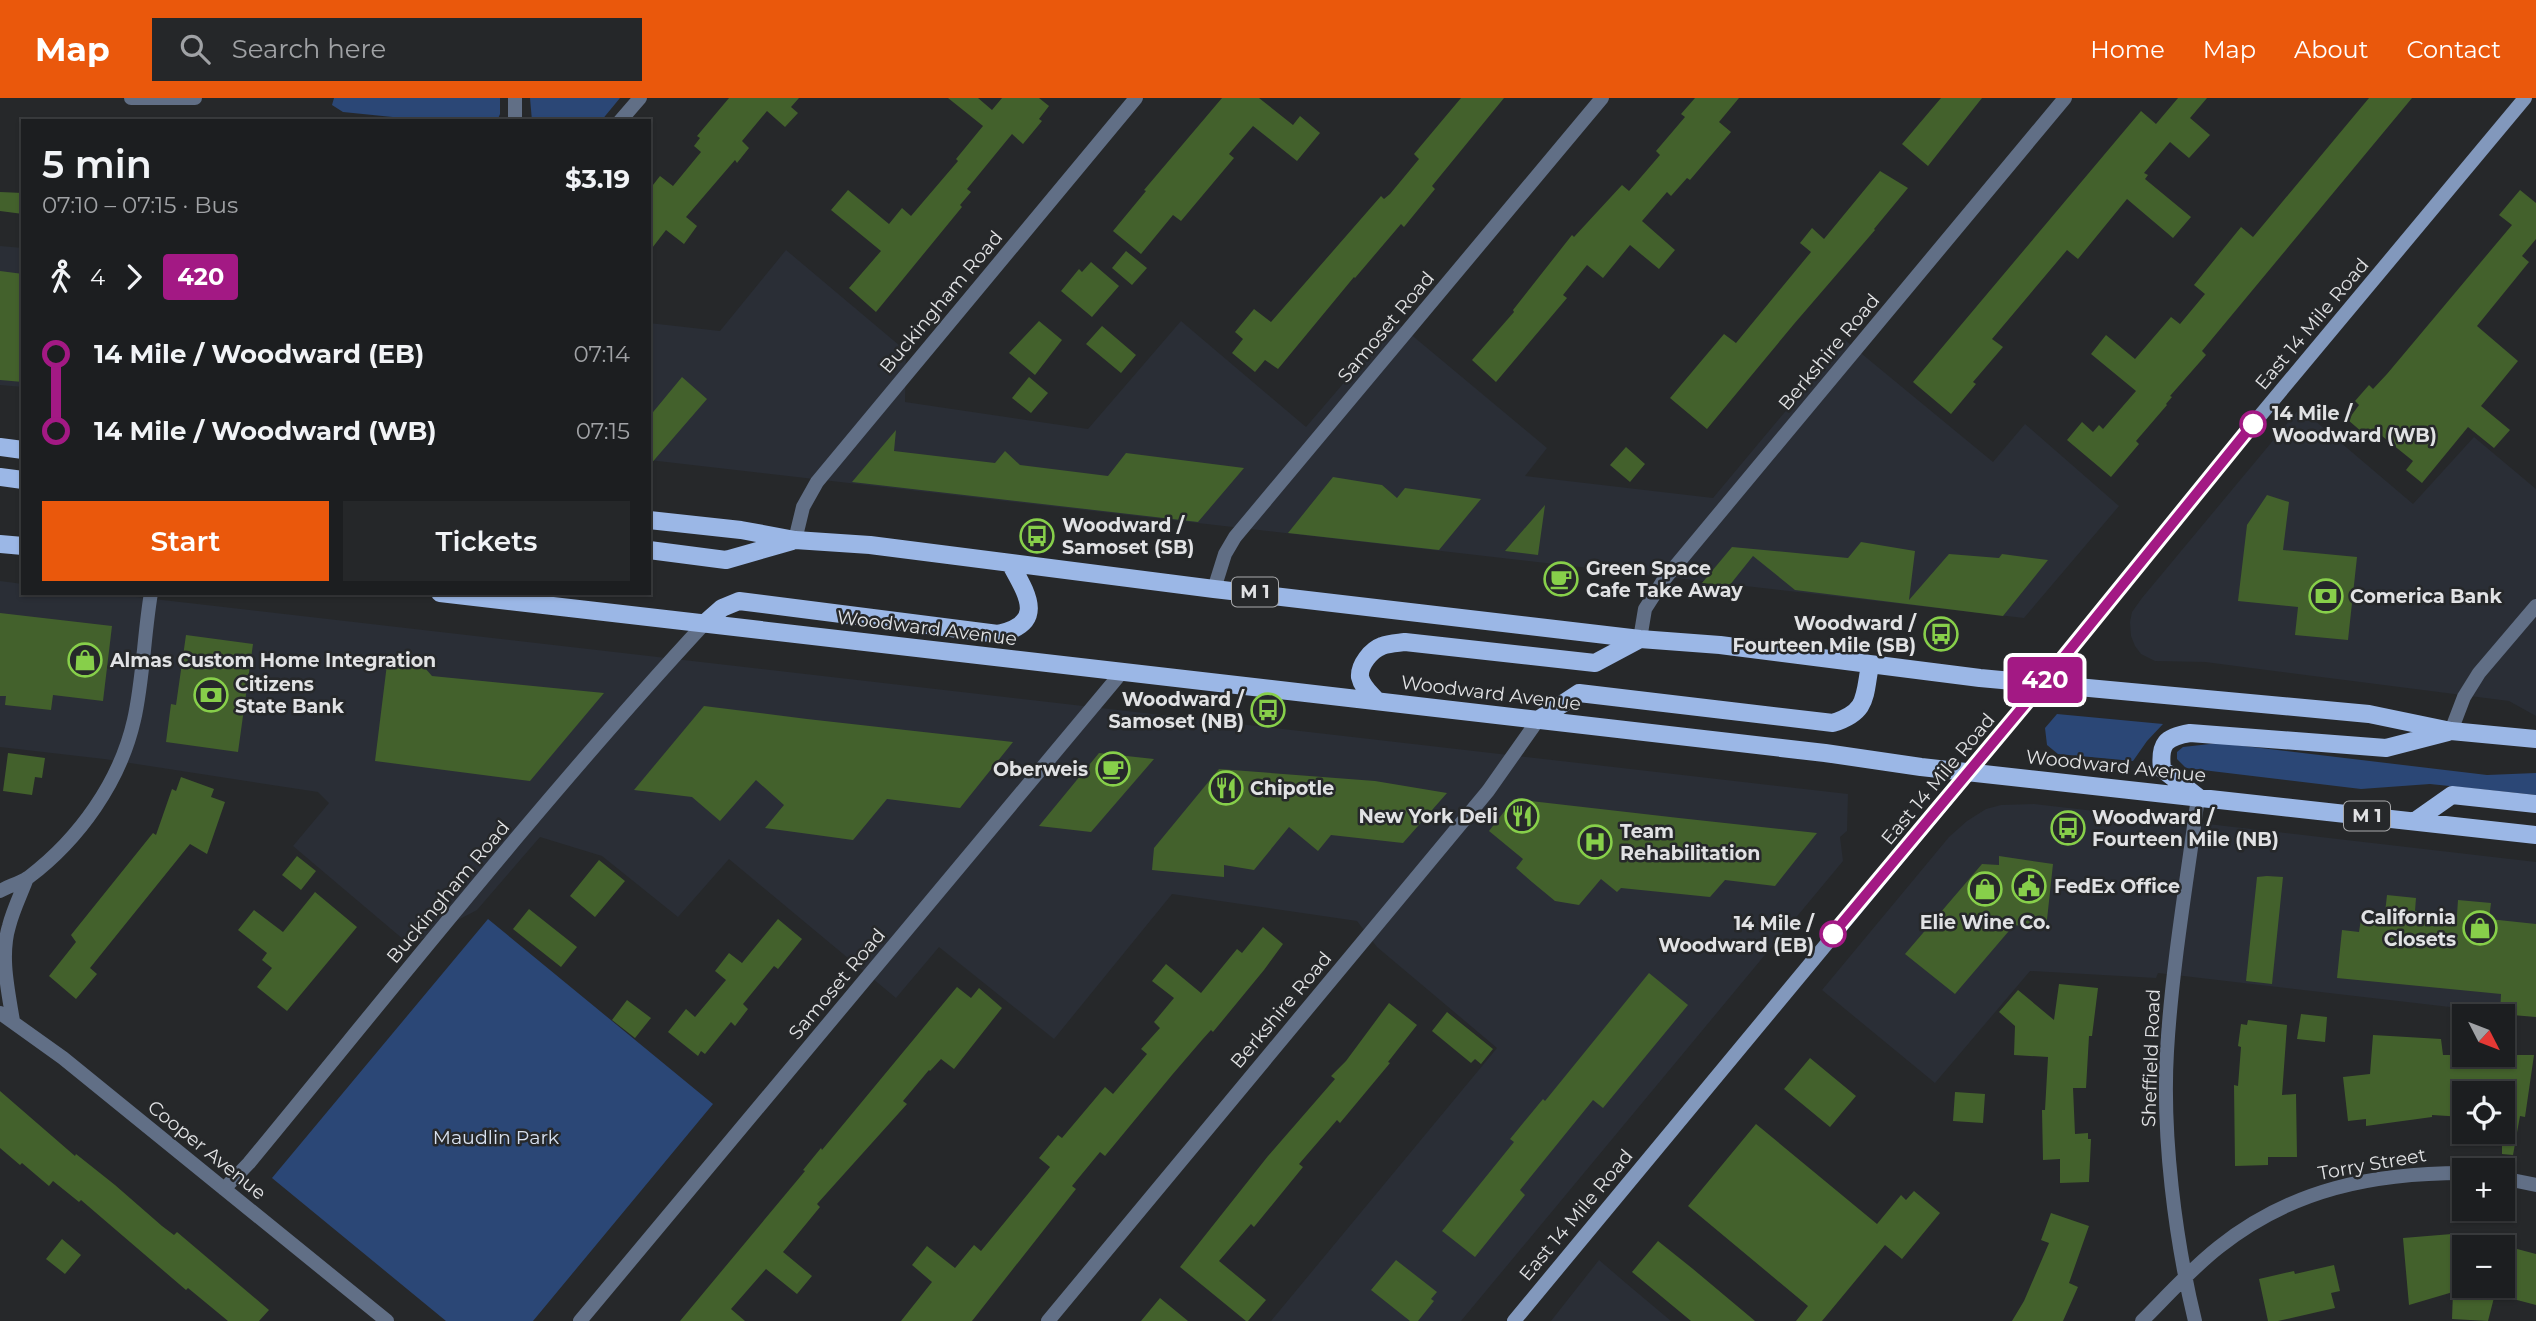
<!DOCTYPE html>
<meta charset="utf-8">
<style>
:root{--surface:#1c1e20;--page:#252729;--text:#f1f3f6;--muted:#a0a2a5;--line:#3a3c3e;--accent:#ea580c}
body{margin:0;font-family:Montserrat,sans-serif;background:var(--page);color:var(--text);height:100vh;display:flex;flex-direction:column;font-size:26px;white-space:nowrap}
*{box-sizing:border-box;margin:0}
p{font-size:23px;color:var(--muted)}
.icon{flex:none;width:38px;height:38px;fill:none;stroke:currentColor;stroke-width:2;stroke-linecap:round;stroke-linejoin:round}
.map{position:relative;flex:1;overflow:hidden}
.details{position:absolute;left:21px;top:21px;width:630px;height:476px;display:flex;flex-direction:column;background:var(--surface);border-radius:0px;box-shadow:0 2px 5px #0004,0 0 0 2px var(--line)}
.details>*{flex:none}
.badge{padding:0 14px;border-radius:5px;font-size:24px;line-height:46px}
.needle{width:46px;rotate:132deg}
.tools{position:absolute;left:2452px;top:906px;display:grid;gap:14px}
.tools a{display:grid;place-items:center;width:63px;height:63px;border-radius:0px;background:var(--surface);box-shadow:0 2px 5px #0004,0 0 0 2px var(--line);font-size:35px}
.map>.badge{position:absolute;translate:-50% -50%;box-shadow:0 0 0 4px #fff}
.legs{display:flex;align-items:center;gap:10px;height:77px;padding:0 21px;font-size:23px}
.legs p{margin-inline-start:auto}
.headline{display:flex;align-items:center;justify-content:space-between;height:119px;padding:0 21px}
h1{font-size:38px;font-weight:600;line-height:52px}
.cta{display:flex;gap:14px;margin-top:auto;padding:14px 21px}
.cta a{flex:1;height:80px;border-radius:0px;background:var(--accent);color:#fff;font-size:28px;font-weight:600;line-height:80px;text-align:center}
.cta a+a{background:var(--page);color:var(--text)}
ul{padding:0 21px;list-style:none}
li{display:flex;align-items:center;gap:24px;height:77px;font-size:26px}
li i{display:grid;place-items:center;width:10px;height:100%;margin:0 9px;background:currentColor}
li i::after{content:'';width:18px;height:18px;margin:-9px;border:5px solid;border-radius:50%;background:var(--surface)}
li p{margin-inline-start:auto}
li:first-child i{background:linear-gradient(#0000 50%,currentColor 0)}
li:last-child i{background:linear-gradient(currentColor 50%,#0000 0)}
header{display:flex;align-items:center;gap:42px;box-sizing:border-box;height:98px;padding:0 35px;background:var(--accent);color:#fff}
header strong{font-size:33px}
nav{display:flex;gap:38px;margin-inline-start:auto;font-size:24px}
.search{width:490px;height:63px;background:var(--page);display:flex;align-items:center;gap:18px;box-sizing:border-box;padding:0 24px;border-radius:0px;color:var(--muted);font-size:26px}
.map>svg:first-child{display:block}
.built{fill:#2a2e36}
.green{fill:#2b4776}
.building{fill:#43612c}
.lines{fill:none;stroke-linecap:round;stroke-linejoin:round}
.street{stroke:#616f86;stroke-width:14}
.secondary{stroke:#8298bc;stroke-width:14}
.primary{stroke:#9bb7e6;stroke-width:18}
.line-1-casing{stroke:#fff;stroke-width:16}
.line-1{stroke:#a31984;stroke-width:10}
.stop-1-dot{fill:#fff;stroke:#a31984;stroke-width:3.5}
.labels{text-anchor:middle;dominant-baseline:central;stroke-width:5;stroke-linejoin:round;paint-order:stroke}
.shield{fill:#26282a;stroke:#a9aaac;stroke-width:2}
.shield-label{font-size:18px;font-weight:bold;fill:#e1e2e4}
.street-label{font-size:19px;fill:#e1e2e4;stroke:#26282a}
.stop-label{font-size:19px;font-weight:bold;fill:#e1e2e4;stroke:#26282a;text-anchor:start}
.poi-label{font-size:19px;font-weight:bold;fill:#e1e2e4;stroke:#26282a;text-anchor:start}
.park-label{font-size:19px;fill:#d8e1f0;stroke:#26282a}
</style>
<header>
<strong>Map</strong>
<div class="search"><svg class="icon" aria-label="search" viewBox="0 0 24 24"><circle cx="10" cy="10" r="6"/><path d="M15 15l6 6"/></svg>Search here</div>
<nav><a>Home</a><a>Map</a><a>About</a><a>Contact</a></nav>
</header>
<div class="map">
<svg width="2536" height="1223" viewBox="0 0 2536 1223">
<rect width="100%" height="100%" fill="#26282a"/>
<path class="built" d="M0,148l23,2v139l-23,-2z
M786,152l120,101 -1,51 183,27 93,-108 125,106 90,-105 151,126 -22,28 188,22 132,-158 148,122 32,-38 94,82 -95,112 -1375,-158v-137l71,8z
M2300,310l113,96 61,-67 62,52v227l-27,-15 -304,-39 -50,-1 -14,-7 -6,-8 -4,-10 -1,-14 2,-10 10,-14z
M0,483l23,3v9h79l1746,201 -1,37 -7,6 3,24 -382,460h-190l226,-273 -120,-101 -20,-26 -185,-27 -118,145 -115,-92 -43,51 -167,-139 -51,58 -76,-61 -62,-19 -63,73 -67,35 -117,-99 36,-43 -11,-11 -214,-33 -104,-12z
M2034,706l502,58v155l-378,-44 -2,5 -126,-7 -95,112 -113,-93 103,-124 24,-29 18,-16 19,-12 15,-4z
M1599,1162l28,24 44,37h-120z"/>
<path class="green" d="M334,0h166v16l-3,7h-65l-89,-9 -11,-7z
M530,0h90l-19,23h-69z
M2057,616l106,10 -16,17 -14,20 -75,-7 -11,-9 -2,-17z
M2219,645l268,32 49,-2v22l-106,-11 -69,5 -175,-21 -9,-9v-7l6,-5z
M488,821l225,185 -180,217h-87l-174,-143z"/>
<path class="building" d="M729,0h70l-8,9 7,6 -13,14 -18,-16 -25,30 7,7 -12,15 -2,-3 -49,57 11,9 -13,18 -18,-14 -17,22v-62l11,-14 13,10 28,-34 -7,-6 6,-8 -3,-2z
M948,0h30l14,12 10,-12h37l10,8 -10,13 3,2 -19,23 -11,-10 -45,55 4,3 -11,13 2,2 -86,105 -27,-24 32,-37 -50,-41 17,-20 41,34 13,-16 9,8 47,-55 -2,-2 27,-33z
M1222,0h37l34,27 7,-9 20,17 -23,28 -44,-35 -24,28 5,4 -53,63 -8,-6 -32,39 -28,-23 33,-40 -2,-1z
M1461,0h43l-72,88 3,3 -31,38 -3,-3 -46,54 -1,-1 -76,92 -13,-9 -10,12 -23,-19 11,-14 -8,-7 19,-23 17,13 110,-126 3,3 6,-5 29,-35 -5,-5z
M1695,0h44l-20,24 12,10 -41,48 -3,-2 -16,18 -4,-4 -25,29 33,29 -16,19 -29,-24 -27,33 -16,-13 -24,30 4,3 -71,84 -24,-22 42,-48 -1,-2 59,-75 2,2 48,-52 7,6 31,-36 -4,-4 29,-34 -4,-3z
M1941,0h41l-54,68 -26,-22z
M2178,0h29l-17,20 20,17 -21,23 -19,-16 -26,31 4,2 -3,4 46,38 -18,21 -46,-39 -49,60 -11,-9 -75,89 11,8 -30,35 3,2 -25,30 -38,-32 228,-271 15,13z
M2369,0h43l-210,253 4,4 -36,41 2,1 -6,7 1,1 -31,36 3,3 -28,33 -44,-37 15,-18 11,10 6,-7 4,4 33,-38 -45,-37 15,-19 29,24 36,-42 9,7 25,-30 -11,-9 47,-58 12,10z
M1880,73l28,17 -34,41 1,1 -81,94 -87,105 -37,-31 54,-64 12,9 75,-91 -11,-9 12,-15 12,11z
M2520,92l16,13v36l-14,17 7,6 -52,64 41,35 -37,45 29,24 -16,18 -26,-21 -46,56 -16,-13 7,-9 -31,-25 -6,8 -28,-24 11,-15 -4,-4 14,-16 4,4 14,-15 125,-149 -13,-10z
M0,94l23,1v21l-23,-3z
M1126,153l21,17 -15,17 -20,-17z
M1091,164l28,24 -27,31 -31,-26 18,-22 3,3z
M0,173l23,3v108l-23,-2z
M1039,223l23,19 -27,35 -26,-22z
M1102,228l34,29 -15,18 -35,-29z
M682,279l25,22 -58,67v-49z
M1029,279l19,16 -17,20 -19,-15z
M896,332l-2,21 101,12 10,-12 15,14 88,11 18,-23 118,15 -46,54 -346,-40z
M1626,349l19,17 -15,18 -20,-17z
M1333,379l49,8 15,13 8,-10 76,11 -42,51 -151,-17z
M2267,397l22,7 -6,48 74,7 -9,83 -53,-5 3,-28 -60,-6 9,-76z
M1545,407l-7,50 -33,-4z
M1861,444l54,9 -6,49 40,-46 50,4 3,-4 46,6 -45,56 -208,-26 -42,-34 -24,30 -27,-3 30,-36 116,11z
M0,515l112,13 -9,75 -50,-6 -2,15 -46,-5 1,-9h-6z
M186,537l67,9 -15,108 -72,-10 5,-38 5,1z
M388,558l30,4 14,16 172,17 -74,88 -155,-20z
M704,608l103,13 206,23 -53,66 -73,-9 -34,41 -88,-12 19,-23 -28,-25 -36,41 -28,-24 -58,-7z
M8,655l37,5 -3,20 -7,-1 -3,18 -29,-4z
M1099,655l55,6 -63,73 -52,-6z
M1219,671l156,12 72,12 -44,50 -72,-8 -13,16 -29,-24 -35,43 -30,-5v12l-72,-7 2,-22z
M181,679l33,12 -3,8 14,5 -18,52 -17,-10 -100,124 7,6 -21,25 -27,-23 27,-34 -5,-7 82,-102 3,2 16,-46 4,2z
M1514,701l165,19 138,15 -42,53 -50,-6 -15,17 -89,-9 -4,4 -16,-13 -22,26 -24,-4 -23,-19 -16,-14 7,-9 -34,-28z
M297,758l19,15 -15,19 -19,-15z
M1999,758l54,8 -7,65 -32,-4 -59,69 -50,-40 77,-90 17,1z
M599,762l26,21 -30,36 -25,-21z
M2267,778l16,1 -11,107 -26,-3 11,-104z
M315,794l42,35 -70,84 -30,-24 15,-19 -10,-8 5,-7 -29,-23 16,-20 29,22z
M2387,797l29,3 -1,13 42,4 1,-15 33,3 -2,16 47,5v93l-36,-3 1,-20 -164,-16 5,-48 17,2 2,-13 23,3z
M529,811l48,38 -16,20 -48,-38z
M778,821l24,20 -24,30 -4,-3 -31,38 5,5 -13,17 -4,-4 -26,32 -4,-3 -3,5 -30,-24 18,-23 9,8 31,-37 -11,-9 14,-18 13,10z
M1263,829l20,17 -19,26 -51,62 -2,-2 -9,10 -30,35 -67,81 -5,-4 -28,34 4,3 -104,132h-71l31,-39 -20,-17 15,-19 28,22 19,-23 7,6 69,-84 -11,-9 19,-23 4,3 43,-51 8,7 34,-40 -6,-5 19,-21 -6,-6 20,-24 -22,-17 14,-17 35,29 36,-44 5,4z
M1649,875l39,32 -85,103 -10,-8 -73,90 5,5 -50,62 -33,-26 72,-89 -4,-3 33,-40 2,2z
M2059,886l39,4 -6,48h-3l-3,52h-13l2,46 13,-1v6h3l-2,43 -29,1v-24l-17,1 -1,-50h3l3,-53 -34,-2 1,-29 -16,-14 19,-22 36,30z
M957,889l14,11 8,-10 23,20 -48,61 -13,-10 -11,12 -1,-1 -26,31 4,3 -90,100 3,3 -37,45 29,24 -15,18 -31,-25 -35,40 14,12h-65l125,-150 -2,-1 18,-22 1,2z
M627,902l24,18 -16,20 -23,-18z
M1389,905l28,22 -29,37 2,1 -50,60 -3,-3 -38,44 4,3 -49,60 -3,-3 -32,37 47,39 -18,21h-2l-66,-54 88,-111 67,-77 -4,-3 15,-15z
M1447,914l46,37 -12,15 -6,-5 -4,4 -39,-32z
M2301,916l26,3 -2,25 -28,-3z
M2248,922l39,5 -5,70 14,-1 1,63h-29v8l-33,1 -1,-81 4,1 3,-39 -3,-1 3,-22 6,1z
M2373,937l68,4 2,16h91l-9,62 -5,-1 -7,39 -11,-1v-60h-38v23l-32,-2v2l-66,9v-7l-18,2 -5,-44 27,-3z
M1810,960l46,38 -26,31 -46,-38z
M0,993l75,65 1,-2 39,31 47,41 12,9 3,-3 92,78 -10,11h-31l-40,-33 -2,2 -105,-90 -2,2 -26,-21 -4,5 -27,-23 -2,2 -20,-17z
M1955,994l30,2 -2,29 -30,-2z
M1756,1026l121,100 24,-29 5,5 8,-9 26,22 -38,46 -17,-14 -63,76h-26l12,-15 -120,-100z
M2051,1115l38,13 -20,57 9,4 -15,34h-51l12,-20 25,-58 -8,-3z
M2464,1135v53h33l-9,35 -36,-2 1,-27 -44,13 -6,-67z
M62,1141l19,16 -16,19 -19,-15z
M1658,1143l35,28 62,52h-64l-59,-49z
M2502,1147l34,9v51l-34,-9z
M1396,1162l41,32 -6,7 3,2 -16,20h-8l-39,-31z
M2334,1167l6,26 -9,2 4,15 -57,13h-10l-9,-42 35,-8 1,3z
M1160,1200l28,23h-47z"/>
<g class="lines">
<path class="street" d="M131,0h64
M515,0v23
M620,23l20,-23
M795,442l8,-33 14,-25 319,-384
M1214,491l11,-35 10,-17 367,-439
M1640,541l5,-30 18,-28 402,-483
M2451,633l13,-34 15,-24 57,-67
M0,793c9,-5 20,-8 29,-14 50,-38 91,-95 105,-157 9,-39 10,-86 17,-127
M0,915l63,45 324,263
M13,923c-5,-31 -13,-65 -4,-95 4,-16 12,-32 18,-48
M2502,1080l34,7
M224,1091l25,-26c150,-182 296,-367 456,-540
M580,1223l542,-649
M1048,1223l440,-530 50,-71
M2142,1223c25,-25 49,-52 77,-74 73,-58 154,-74 245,-74
M2195,1223c-20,-82 -33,-186 -28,-270 5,-85 20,-170 31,-254"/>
<path class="secondary" d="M1514,1223l528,-637 207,-255 276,-331"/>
<path class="primary" d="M0,349l23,3
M0,379l23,3
M649,422l92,10 54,10 75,5 344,44 426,50 80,6 260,33 389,36 82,17 85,8
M0,446l23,2
M649,452l77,10 66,-19
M440,495l1385,160 96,14 615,68
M705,525l17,-15 17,-7 259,33c49,-11 29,-40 12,-71
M1377,603c-6,-7 -15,-14 -17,-24 -1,-12 11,-27 22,-31 7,-3 16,-3 23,-4l190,21 45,-24
M1538,622l41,-27 254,30c35,-11 31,-26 37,-58
M2198,699l-36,-28c-3,-26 4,-32 28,-36l196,15 62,-16
M2415,723l37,-26 84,9"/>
</g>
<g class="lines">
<defs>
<path id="line-1" d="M1833,836l209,-250 211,-260"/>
</defs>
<use href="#line-1" class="line-1-casing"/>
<use href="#line-1" class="line-1"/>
</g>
<defs>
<symbol id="bus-ring" viewBox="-11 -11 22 22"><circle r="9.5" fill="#26282a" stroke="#87cf4a" stroke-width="1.5"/><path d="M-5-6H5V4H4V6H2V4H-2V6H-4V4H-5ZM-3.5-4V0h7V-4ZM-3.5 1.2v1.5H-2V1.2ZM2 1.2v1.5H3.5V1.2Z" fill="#87cf4a"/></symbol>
<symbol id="cafe-ring" viewBox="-11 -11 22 22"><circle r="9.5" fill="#26282a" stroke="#87cf4a" stroke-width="1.5"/><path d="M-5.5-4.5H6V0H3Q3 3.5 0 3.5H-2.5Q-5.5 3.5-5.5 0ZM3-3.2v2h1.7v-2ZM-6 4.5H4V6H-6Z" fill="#87cf4a"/></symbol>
<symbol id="bank-ring" viewBox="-11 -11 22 22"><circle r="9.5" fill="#26282a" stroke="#87cf4a" stroke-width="1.5"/><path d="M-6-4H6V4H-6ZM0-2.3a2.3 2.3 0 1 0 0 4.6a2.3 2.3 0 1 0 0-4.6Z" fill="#87cf4a"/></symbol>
<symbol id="shop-ring" viewBox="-11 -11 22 22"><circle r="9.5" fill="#26282a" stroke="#87cf4a" stroke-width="1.5"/><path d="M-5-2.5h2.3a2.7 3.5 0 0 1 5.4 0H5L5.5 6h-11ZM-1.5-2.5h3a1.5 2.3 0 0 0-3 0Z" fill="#87cf4a"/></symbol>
<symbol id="restaurant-ring" viewBox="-11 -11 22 22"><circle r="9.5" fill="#26282a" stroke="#87cf4a" stroke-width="1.5"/><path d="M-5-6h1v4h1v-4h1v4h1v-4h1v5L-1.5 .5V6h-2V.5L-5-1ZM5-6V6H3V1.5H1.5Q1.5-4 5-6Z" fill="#87cf4a"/></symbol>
<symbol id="hospital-ring" viewBox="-11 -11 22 22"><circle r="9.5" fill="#26282a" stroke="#87cf4a" stroke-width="1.5"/><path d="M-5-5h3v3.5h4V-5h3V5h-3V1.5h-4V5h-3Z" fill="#87cf4a"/></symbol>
<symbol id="civic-ring" viewBox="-11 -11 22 22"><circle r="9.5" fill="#26282a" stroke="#87cf4a" stroke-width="1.5"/><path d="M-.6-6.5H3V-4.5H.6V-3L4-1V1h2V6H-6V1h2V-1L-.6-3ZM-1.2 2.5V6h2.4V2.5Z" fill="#87cf4a"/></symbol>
</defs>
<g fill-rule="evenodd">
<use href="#bus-ring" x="1018" y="419" width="38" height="38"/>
<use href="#cafe-ring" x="1542" y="462" width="38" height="38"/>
<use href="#bank-ring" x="2307" y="479" width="38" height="38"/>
<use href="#bus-ring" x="1922" y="517" width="38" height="38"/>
<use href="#shop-ring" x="66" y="543" width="38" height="38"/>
<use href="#bank-ring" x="192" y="578" width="38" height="38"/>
<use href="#bus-ring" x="1249" y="593" width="38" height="38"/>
<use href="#cafe-ring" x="1094" y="652" width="38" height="38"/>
<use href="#restaurant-ring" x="1207" y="671" width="38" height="38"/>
<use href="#restaurant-ring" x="1503" y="699" width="38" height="38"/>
<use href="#bus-ring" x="2049" y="711" width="38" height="38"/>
<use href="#hospital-ring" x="1576" y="725" width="38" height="38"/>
<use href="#civic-ring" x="2010" y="769" width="38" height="38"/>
<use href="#shop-ring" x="1966" y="772" width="38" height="38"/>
<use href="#shop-ring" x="2461" y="811" width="38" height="38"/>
</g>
<g class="stop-1-dot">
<circle cx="2253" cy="326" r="12"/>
<circle cx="1833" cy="836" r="12"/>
</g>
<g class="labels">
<g class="shield">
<rect x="1232" y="479.5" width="46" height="29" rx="5"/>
<rect x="2344" y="703.5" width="46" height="29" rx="5"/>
</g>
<g class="shield-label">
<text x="1255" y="494">M 1</text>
<text x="2367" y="718">M 1</text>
</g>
<g class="street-label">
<text transform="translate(941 204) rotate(-50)">Buckingham Road</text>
<text transform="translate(2312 226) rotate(-50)">East 14 Mile Road</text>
<text transform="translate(1386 229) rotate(-50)">Samoset Road</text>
<text transform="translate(1829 254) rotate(-50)">Berkshire Road</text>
<text transform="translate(927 530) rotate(7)">Woodward Avenue</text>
<text transform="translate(1491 595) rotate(7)">Woodward Avenue</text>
<text transform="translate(2116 668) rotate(6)">Woodward Avenue</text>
<text transform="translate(1938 681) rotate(-50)">East 14 Mile Road</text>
<text transform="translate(448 794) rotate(-50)">Buckingham Road</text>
<text transform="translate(837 886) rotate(-50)">Samoset Road</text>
<text transform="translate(1281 912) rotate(-50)">Berkshire Road</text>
<text transform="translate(2151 960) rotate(-88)">Sheffield Road</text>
<text transform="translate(207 1052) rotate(39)">Cooper Avenue</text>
<text transform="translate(2372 1066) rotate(-10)">Torry Street</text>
<text transform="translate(1576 1117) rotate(-50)">East 14 Mile Road</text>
</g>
<g class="stop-label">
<text x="2272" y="315">14 Mile /<tspan x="2272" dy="22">Woodward (WB)</tspan></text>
<text x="1814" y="825" text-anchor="end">14 Mile /<tspan x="1814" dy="22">Woodward (EB)</tspan></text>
</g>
<g class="poi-label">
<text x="1062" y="427">Woodward /<tspan x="1062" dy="22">Samoset (SB)</tspan></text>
<text x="1586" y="470">Green Space<tspan x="1586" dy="22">Cafe Take Away</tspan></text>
<text x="2350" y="498">Comerica Bank</text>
<text x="1916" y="525" text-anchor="end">Woodward /<tspan x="1916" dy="22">Fourteen Mile (SB)</tspan></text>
<text x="110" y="562">Almas Custom Home Integration</text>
<text x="235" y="586">Citizens<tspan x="235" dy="22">State Bank</tspan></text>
<text x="1244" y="601" text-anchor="end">Woodward /<tspan x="1244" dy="22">Samoset (NB)</tspan></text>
<text x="1088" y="671" text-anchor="end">Oberweis</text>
<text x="1250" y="690">Chipotle</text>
<text x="1498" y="718" text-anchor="end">New York Deli</text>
<text x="2092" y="719">Woodward /<tspan x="2092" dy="22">Fourteen Mile (NB)</tspan></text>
<text x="1620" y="733">Team<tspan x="1620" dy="22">Rehabilitation</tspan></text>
<text x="2054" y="788">FedEx Office</text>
<text x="2456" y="819" text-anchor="end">California<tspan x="2456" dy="22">Closets</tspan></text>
<text x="1985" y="824" text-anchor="middle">Elie Wine Co.</text>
</g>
<g class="park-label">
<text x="496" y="1039">Maudlin Park</text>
</g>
</g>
</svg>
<div class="tools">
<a><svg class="needle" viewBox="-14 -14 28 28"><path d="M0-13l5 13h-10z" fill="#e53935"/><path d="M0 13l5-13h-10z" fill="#a0a2a5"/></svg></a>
<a><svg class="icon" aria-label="locate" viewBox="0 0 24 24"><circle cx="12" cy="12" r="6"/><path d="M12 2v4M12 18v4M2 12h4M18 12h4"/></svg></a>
<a>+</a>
<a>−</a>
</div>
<b class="badge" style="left:2045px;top:582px;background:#a31984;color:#fff">420</b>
<section class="details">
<div class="headline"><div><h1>5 min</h1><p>07:10 – 07:15 · Bus</p></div><b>$3.19</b></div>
<div class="legs"><svg class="icon" aria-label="walk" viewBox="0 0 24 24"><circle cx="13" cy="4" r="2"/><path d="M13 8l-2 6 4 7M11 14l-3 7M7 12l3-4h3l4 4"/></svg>4<svg class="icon" aria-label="forward" viewBox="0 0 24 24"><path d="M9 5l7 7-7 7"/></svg><b class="badge" style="background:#a31984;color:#fff">420</b></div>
<ul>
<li><i style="color:#a31984"></i><b>14 Mile / Woodward (EB)</b><p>07:14</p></li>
<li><i style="color:#a31984"></i><b>14 Mile / Woodward (WB)</b><p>07:15</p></li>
</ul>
<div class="cta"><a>Start</a><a>Tickets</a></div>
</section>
</div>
